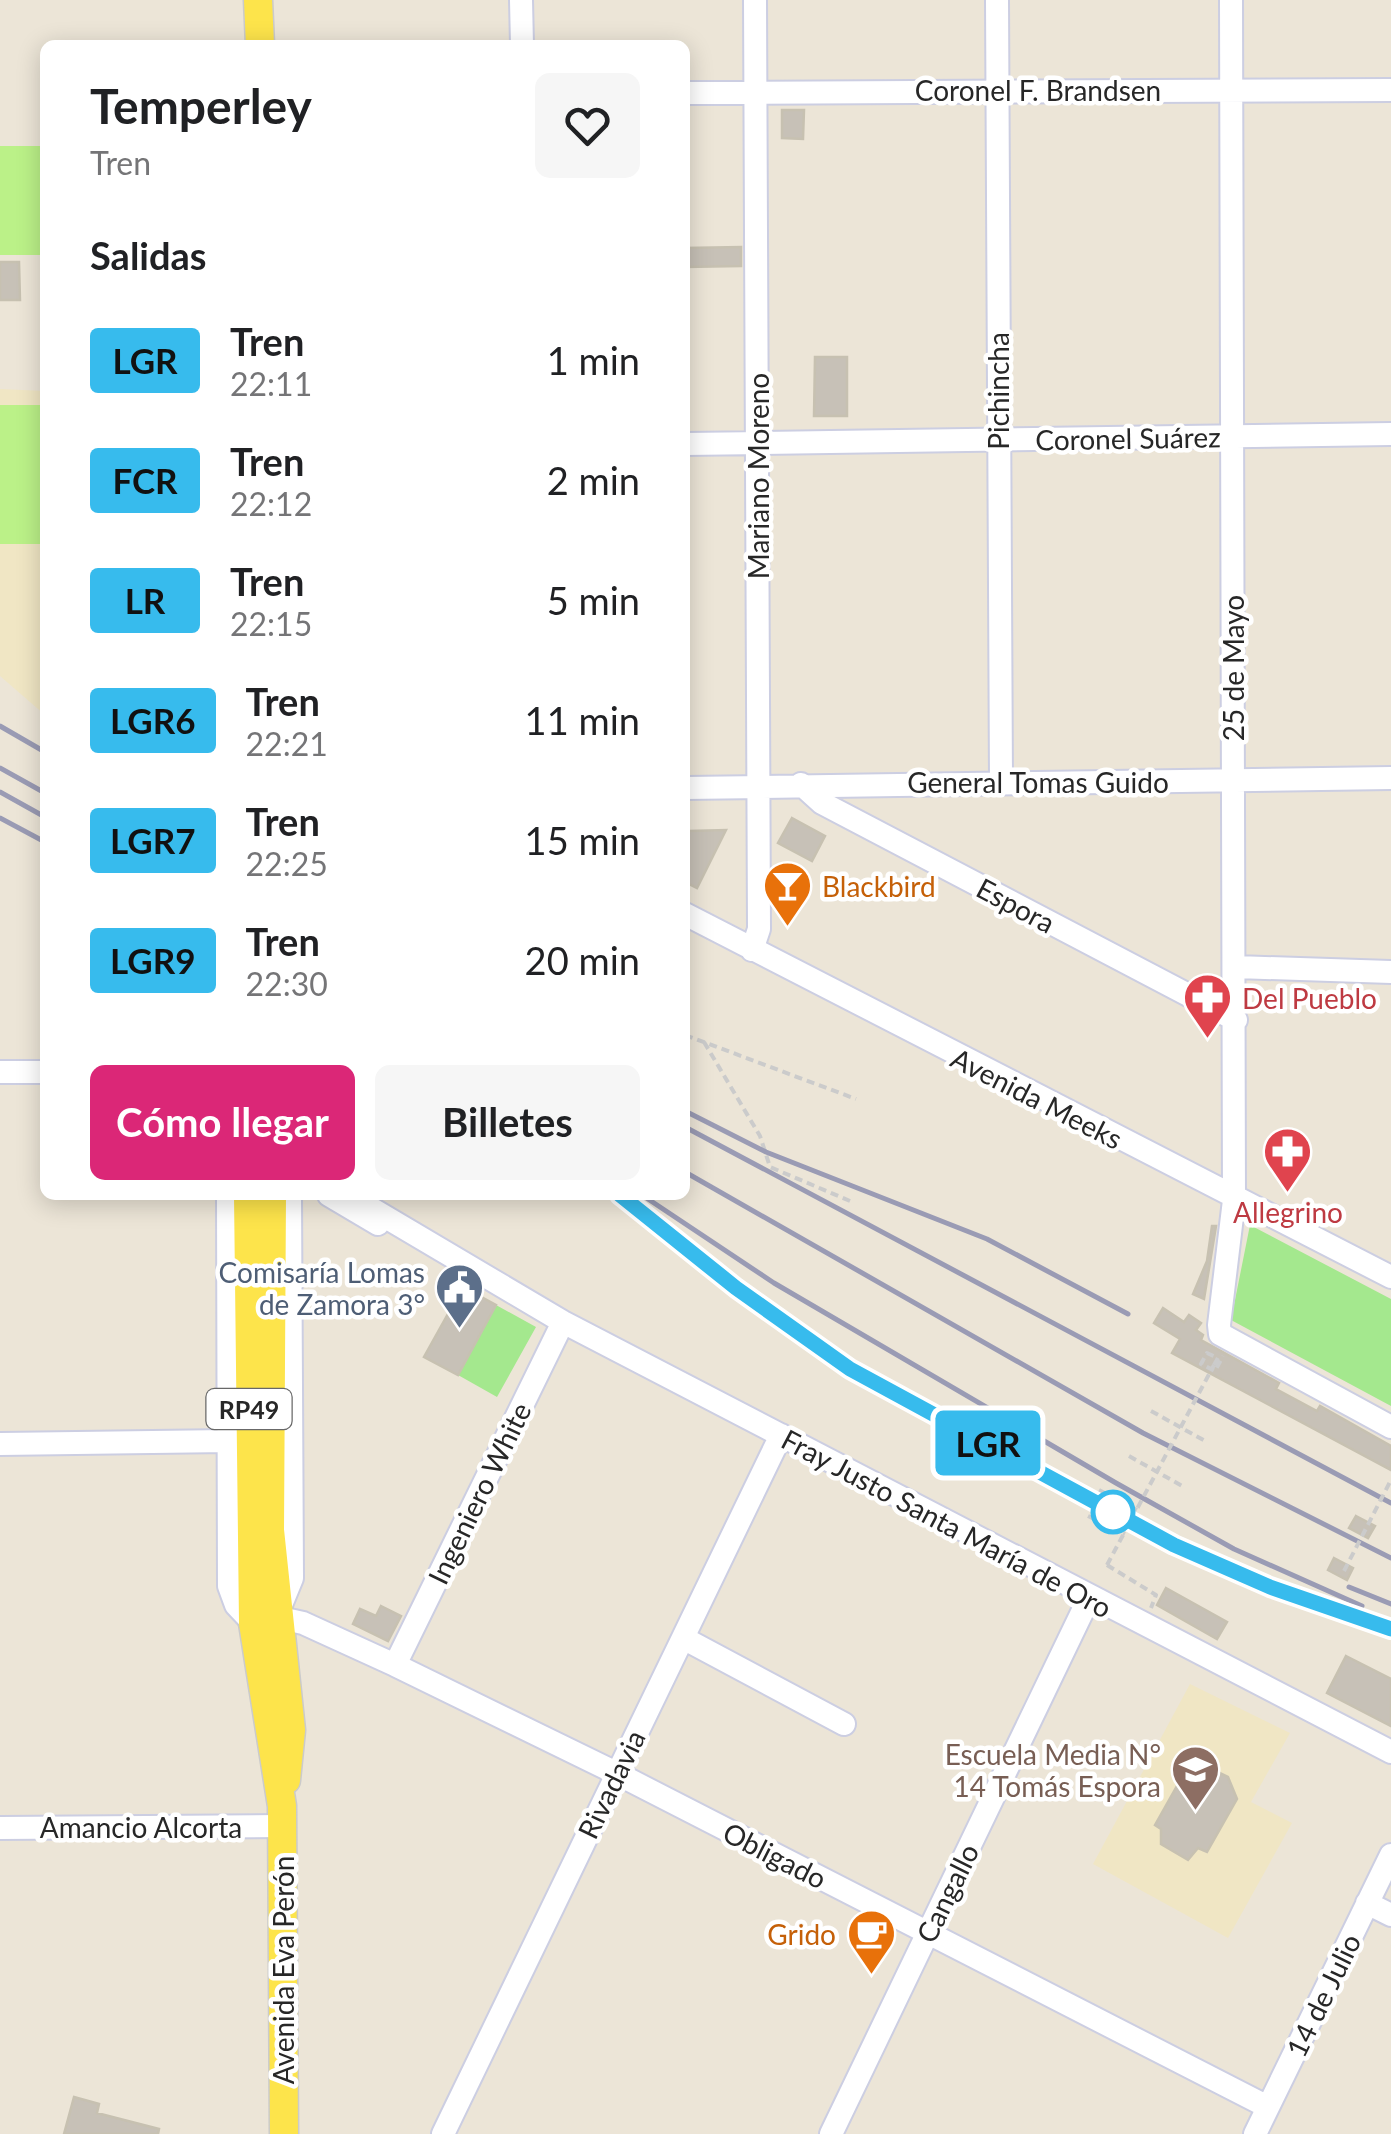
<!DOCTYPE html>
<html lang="es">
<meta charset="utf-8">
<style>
:root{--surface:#fff;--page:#f6f6f6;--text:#202124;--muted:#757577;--accent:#db2777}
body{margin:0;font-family:Lato,sans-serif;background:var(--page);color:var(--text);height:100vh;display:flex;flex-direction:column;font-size:38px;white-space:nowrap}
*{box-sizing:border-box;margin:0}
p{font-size:32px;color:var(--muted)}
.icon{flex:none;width:55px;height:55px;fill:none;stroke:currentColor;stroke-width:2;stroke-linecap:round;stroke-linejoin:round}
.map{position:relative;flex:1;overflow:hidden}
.details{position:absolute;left:40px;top:40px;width:650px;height:1160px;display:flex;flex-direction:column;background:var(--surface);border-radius:15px;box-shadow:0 5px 25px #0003}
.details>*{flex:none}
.badge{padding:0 20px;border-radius:8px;font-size:35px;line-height:65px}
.map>.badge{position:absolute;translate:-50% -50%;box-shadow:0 0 0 5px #fff}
h2{padding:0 50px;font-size:38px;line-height:90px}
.round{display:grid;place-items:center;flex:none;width:105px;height:105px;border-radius:15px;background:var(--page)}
.head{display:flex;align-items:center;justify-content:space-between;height:170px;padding:0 50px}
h1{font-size:48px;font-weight:700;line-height:75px}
.action{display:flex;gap:20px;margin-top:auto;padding:20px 50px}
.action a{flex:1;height:115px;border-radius:15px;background:var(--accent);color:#fff;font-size:40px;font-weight:700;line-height:115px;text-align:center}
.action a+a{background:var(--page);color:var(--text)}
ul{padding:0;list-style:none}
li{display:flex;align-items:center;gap:30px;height:120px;padding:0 50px}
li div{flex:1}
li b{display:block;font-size:38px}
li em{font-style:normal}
li .badge{min-width:110px;font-weight:700;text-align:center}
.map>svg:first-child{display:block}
.education{fill:#f0e6c4}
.green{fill:#a4e88e}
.pitch{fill:#bbf188}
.building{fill:#c7c1b7;stroke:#c7c1b1;stroke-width:2.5}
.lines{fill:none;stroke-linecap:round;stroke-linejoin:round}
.minor-casing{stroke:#cccee2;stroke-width:26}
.major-casing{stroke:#cbcbcb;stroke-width:31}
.path{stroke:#cbcbcb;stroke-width:4;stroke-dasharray:8 5;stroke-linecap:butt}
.minor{stroke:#fff;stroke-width:22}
.major{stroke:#fde44b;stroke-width:28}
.rail{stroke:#9a9bb4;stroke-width:5}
.path-bridge{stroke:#cbcbcb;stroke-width:4;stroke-dasharray:8 5;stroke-linecap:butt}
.line-casing{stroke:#fff;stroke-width:22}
.line{stroke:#37bbed;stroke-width:15}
.stop-dot{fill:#fff;stroke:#37bbed;stroke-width:5}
.labels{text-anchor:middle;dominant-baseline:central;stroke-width:9;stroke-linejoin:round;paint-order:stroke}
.shield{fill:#fff;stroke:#686868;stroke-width:2.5}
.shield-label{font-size:25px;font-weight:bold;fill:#272727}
.street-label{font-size:28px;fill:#272727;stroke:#fff}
.food-label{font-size:28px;fill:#c56008;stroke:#fff;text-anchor:start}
.health-label{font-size:28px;fill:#be3a42;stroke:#fff;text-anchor:start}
.service-label{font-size:28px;fill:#4e5e75;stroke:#fff;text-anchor:end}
.education-label{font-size:28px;fill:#785e54;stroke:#fff;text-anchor:end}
</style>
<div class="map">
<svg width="1391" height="2134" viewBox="0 0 1391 2134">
<rect width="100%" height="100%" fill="#ece5d7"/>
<path class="education" d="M0,389l45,2v324l-45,-39z
M1190,1684l100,49 -39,69 41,21 -64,115 -135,-74z"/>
<path class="green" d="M1250,1225l141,74v107l-160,-86z
M496,1305l40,22 -39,70 -39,-22z"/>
<path class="pitch" d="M0,146h45v109h-45z
M0,405h45l-2,139h-43z"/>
<path class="building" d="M782,110h22l-1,29 -21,-1z
M741,247v19l-56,1v-19z
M0,262h19l1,38h-20z
M815,357h32v59h-33z
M792,818l33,18 -13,25 -34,-18z
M726,830l-29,58 -12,-6 4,-51z
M1212,1226h4l-12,73 -11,-5 14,-33z
M463,1287l33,18 -38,70 -34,-18z
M1163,1308l21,14 5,-7 12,8 -5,7 7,5 -2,5 78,43 -3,6 41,22 3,-5 71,40v24l-219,-117 8,-14 -26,-16z
M1356,1516l19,10 -7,12 -19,-10z
M1334,1558l19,10 -6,12 -19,-10z
M1166,1588l61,34 -10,17 -60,-34z
M381,1606l20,10 -13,25 -35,-17 7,-15 16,7z
M1346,1656l45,23v47l-64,-33z
M1205,1766l23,11 9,22 -30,53 -9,-4 -10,12 -27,-16v-15l-6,-4 31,-55z
M74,2097l25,7 -2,9 62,16 -1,5h-94z"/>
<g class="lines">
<defs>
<path id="minor" d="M521,0l1,45
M997,0l4,781
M1231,0l3,1200 -15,125 1,9 171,93
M685,93l706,-3
M685,444l706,-10
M801,784l21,19 414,217
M685,788l706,-10
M685,914l706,363
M752,950l7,-21 -4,-929
M1236,967l155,5
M0,1072h45
M228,1195l1,391 7,19 17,18
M290,1195l2,383 -16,39 27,6 92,42 221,108 652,334
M329,1195l49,29
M365,1195l2,11 196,116 828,430
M0,1444l228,-3
M683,1638l161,86
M395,1665l168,-343
M0,1828l282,-2
M1367,1903l24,12
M443,2134l338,-699
M831,2134l258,-536
M1255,2134l136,-279"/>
<path id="major" d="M258,0l2,45
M248,1195l5,428 29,183 2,328
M272,1195l-2,335 21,200 -5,50"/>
</defs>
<use href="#minor" class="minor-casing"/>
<use href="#major" class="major-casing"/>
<path class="path" d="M685,1035l171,64
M704,1042l56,94 10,31 80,34
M1214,1365l4,-7 -11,-5 -6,11 14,7 8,-15
M1151,1411l56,31
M1129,1456l55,31
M1099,1490l38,20
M1088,1516l37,18
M1107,1565l49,30 -5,13"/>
<use href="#minor" class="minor"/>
<use href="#major" class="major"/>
<path class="rail" d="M0,726l45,26
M0,768l45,25
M0,792l45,25
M0,818l45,24
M685,1111l81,41 221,87 141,75
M685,1127l706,376
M685,1172l458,261 248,125
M620,1195l116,93 114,81 325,176 95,42 121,42
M642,1195l132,88 342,200 118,66 128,57
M1349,1587l42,17"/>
<path class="path-bridge" d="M1107,1565l107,-200
M1344,1571l47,-91"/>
</g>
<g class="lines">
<defs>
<path id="line" d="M620,1195l116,93 114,81 324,176 96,42 121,42"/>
</defs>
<use href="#line" class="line-casing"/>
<use href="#line" class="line"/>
</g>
<defs>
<symbol id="bar-pin" viewBox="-11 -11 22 30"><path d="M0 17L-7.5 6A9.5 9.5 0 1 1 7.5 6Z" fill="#e8710a" stroke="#fff"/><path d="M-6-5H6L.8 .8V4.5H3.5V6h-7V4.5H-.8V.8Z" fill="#fff"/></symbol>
<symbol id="pharmacy-pin" viewBox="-11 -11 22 30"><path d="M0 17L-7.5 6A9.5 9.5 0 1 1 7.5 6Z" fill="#e0444e" stroke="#fff"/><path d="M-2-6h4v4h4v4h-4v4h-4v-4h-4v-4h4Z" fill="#fff"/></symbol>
<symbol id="civic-pin" viewBox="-11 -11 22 30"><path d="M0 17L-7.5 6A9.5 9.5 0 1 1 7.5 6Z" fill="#5c6f8a" stroke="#fff"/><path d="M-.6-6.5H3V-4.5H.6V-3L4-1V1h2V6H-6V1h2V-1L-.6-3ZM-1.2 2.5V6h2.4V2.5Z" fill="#fff"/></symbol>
<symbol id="university-pin" viewBox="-11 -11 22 30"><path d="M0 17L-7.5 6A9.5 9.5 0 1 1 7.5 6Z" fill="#8d6e63" stroke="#fff"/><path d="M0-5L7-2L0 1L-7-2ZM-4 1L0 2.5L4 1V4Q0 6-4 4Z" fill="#fff"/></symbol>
<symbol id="cafe-pin" viewBox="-11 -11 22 30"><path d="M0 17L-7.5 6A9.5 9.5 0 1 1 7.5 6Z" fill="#e8710a" stroke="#fff"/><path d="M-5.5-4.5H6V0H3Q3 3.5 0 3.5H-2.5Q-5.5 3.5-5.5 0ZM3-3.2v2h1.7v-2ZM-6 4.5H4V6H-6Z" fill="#fff"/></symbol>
</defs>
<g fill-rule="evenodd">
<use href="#bar-pin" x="760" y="858" width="55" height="75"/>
<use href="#pharmacy-pin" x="1180" y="970" width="55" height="75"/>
<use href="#pharmacy-pin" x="1260" y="1124" width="55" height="75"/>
<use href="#civic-pin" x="432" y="1260" width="55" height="75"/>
<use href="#university-pin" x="1168" y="1742" width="55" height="75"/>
<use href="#cafe-pin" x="844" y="1906" width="55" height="75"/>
</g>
<circle class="stop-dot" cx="1113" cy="1512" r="20"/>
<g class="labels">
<rect class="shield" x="206.5" y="1389" width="85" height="40" rx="8"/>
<g class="shield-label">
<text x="249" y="1409">RP49</text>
</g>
<g class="street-label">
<text x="1038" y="90">Coronel F. Brandsen</text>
<text transform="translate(998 391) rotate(-90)">Pichincha</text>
<text transform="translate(1128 438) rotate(-1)">Coronel Suárez</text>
<text transform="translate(758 476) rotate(-90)">Mariano Moreno</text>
<text transform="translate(1233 668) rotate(-90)">25 de Mayo</text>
<text x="1038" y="782">General Tomas Guido</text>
<text transform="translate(1016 905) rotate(28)">Espora</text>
<text transform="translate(1037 1098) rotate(27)">Avenida Meeks</text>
<text transform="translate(479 1493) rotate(-64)">Ingeniero White</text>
<text transform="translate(947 1523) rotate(28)">Fray Justo Santa María de Oro</text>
<text transform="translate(611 1784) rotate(-64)">Rivadavia</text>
<text x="141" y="1827">Amancio Alcorta</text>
<text transform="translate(775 1855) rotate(27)">Obligado</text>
<text transform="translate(947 1893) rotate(-64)">Cangallo</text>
<text transform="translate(283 1970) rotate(-90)">Avenida Eva Perón</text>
<text transform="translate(1323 1995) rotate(-64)">14 de Julio</text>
</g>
<g class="food-label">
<text x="822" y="886">Blackbird</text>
<text x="836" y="1934" text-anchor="end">Grido</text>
</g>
<g class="health-label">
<text x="1242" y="998">Del Pueblo</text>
<text x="1288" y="1212" text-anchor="middle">Allegrino</text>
</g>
<g class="service-label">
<text x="425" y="1272">Comisaría Lomas<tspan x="425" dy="32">de Zamora 3°</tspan></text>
</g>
<g class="education-label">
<text x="1161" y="1754">Escuela Media N°<tspan x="1161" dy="32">14 Tomás Espora</tspan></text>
</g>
</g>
</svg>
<b class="badge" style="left:988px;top:1443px;background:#37bbed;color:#111">LGR</b>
<section class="details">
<div class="head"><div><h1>Temperley</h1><p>Tren</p></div><a class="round"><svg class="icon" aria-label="heart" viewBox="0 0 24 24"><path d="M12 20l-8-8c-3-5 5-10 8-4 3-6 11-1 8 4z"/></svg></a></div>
<h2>Salidas</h2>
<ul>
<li><span class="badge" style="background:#37bbed;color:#111">LGR</span><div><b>Tren</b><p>22:11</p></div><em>1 min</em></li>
<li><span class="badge" style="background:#37bbed;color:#111">FCR</span><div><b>Tren</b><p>22:12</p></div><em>2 min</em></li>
<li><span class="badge" style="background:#37bbed;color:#111">LR</span><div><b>Tren</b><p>22:15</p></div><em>5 min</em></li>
<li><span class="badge" style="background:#37bbed;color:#111">LGR6</span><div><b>Tren</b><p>22:21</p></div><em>11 min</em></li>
<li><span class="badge" style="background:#37bbed;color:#111">LGR7</span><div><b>Tren</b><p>22:25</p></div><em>15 min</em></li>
<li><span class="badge" style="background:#37bbed;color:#111">LGR9</span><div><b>Tren</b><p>22:30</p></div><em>20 min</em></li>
</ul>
<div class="action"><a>Cómo llegar</a><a>Billetes</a></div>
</section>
</div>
